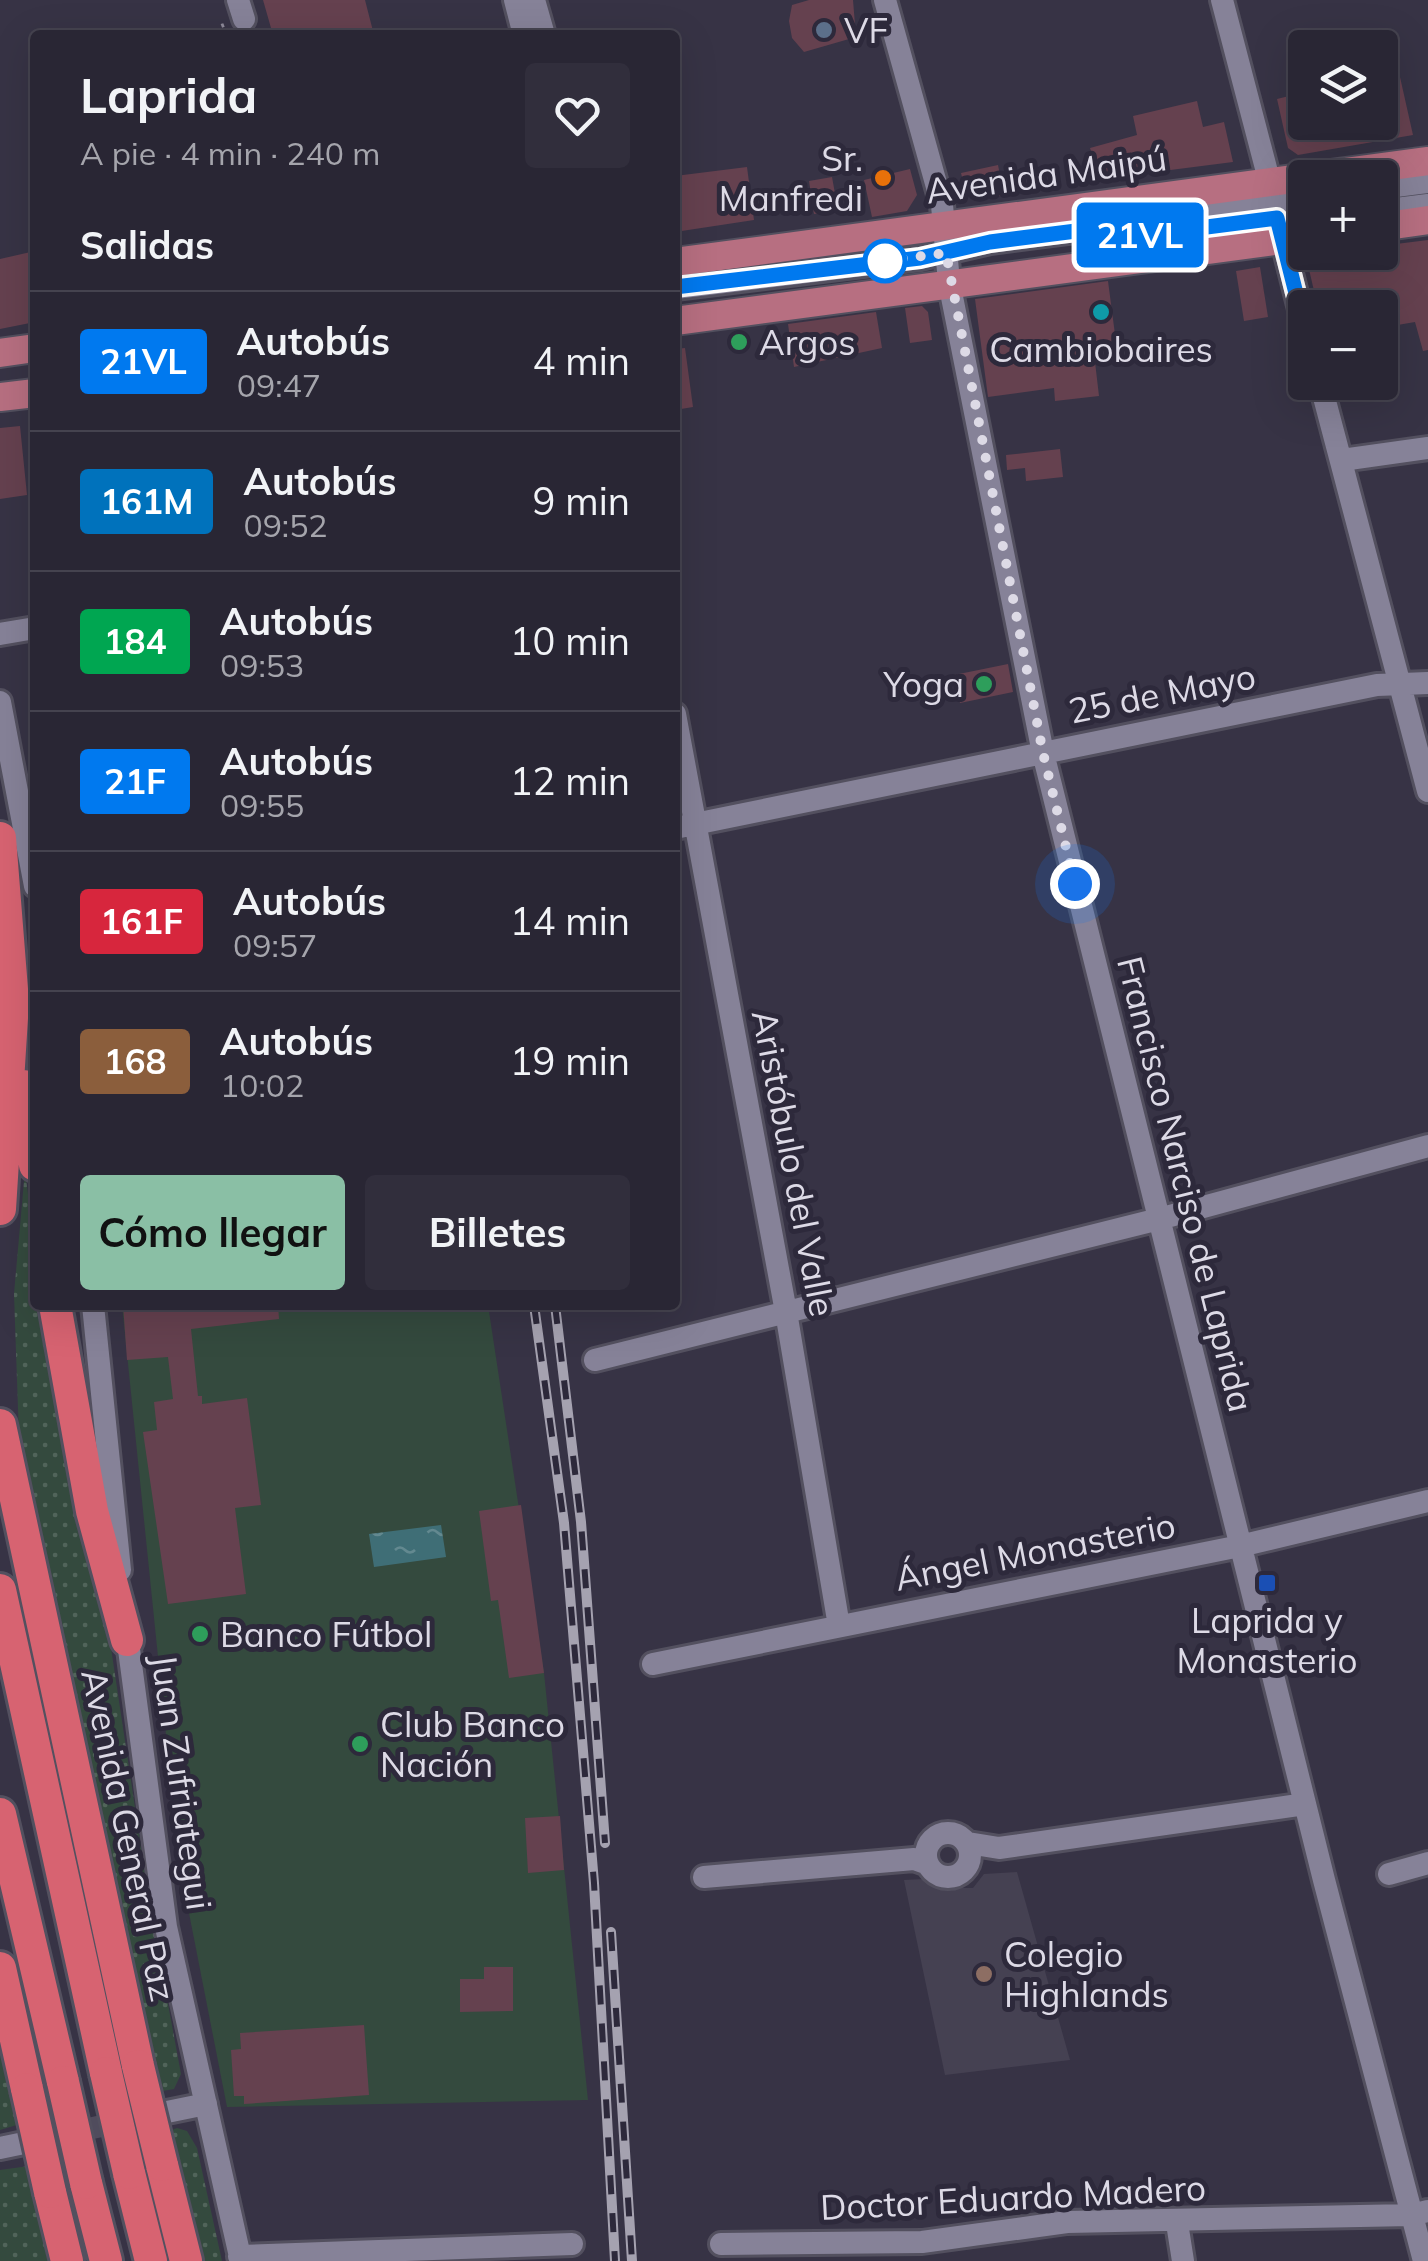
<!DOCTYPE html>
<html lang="es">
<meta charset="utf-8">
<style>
:root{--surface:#292634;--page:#312e3c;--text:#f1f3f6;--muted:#a5a5ac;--line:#45434f;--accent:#8abfa5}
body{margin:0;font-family:Mulish,sans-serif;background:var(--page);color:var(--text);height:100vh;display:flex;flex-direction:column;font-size:38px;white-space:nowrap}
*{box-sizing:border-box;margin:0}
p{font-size:32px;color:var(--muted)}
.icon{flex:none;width:55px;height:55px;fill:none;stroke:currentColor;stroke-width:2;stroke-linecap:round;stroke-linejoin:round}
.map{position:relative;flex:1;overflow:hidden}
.drawer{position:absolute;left:30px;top:30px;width:650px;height:1280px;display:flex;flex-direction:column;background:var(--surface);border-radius:10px;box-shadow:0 10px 40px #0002,0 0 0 2px var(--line)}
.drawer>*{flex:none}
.badge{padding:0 20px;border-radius:8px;font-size:35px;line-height:65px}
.fabs{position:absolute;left:1288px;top:30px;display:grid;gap:20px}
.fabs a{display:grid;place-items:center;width:110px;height:110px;border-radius:10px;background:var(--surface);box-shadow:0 10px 40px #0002,0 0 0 2px var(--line);font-size:50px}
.you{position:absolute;width:50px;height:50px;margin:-25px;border:8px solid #fff;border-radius:50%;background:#1a73e8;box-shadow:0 0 0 15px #1a73e833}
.map>.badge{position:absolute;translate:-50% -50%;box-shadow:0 0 0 5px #fff}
h2{padding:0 50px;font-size:38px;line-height:90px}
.round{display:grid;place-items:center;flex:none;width:105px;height:105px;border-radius:10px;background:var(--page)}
.head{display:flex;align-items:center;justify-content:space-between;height:170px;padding:0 50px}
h1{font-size:48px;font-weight:700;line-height:75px}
.primary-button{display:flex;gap:20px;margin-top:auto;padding:20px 50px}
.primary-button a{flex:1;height:115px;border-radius:10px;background:var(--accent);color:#111;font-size:40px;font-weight:700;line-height:115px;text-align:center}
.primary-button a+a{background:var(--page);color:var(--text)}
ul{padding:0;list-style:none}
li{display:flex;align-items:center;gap:30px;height:140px;padding:0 50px;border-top:2px solid var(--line)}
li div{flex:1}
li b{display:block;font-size:38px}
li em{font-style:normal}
li .badge{min-width:110px;font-weight:700;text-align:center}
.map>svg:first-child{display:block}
.education{fill:#454152}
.grass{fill:url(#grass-dots)}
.park{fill:#344a3e}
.water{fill:url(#water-ripples)}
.building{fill:#65414f}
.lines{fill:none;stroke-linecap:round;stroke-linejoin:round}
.minor-tunnel{stroke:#504c5d;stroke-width:22;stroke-dasharray:22 11;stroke-linecap:butt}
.minor-casing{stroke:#53505f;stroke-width:28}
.major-casing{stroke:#53505f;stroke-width:32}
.highway-casing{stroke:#53505f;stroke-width:38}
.path{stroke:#8e8a99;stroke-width:4;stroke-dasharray:5 8;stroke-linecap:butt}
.minor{stroke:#868298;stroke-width:22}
.major{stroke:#b76f81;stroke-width:28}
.highway{stroke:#d76371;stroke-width:32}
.rail-casing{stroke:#a5a2b0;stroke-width:10}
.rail{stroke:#2d293b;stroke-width:6;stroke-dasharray:19;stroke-linecap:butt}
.highway-bridge-casing{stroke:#53505f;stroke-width:38;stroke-linecap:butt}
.highway-bridge{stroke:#d76371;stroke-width:32}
.line-casing{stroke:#fff;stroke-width:22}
.line{stroke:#0079ef;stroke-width:15}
.walk{stroke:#dddae6;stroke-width:10;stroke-dasharray:0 18}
.service-dot{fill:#5c6f8a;stroke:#2d293b;stroke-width:4}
.food-dot{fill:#e8710a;stroke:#2d293b;stroke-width:4}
.stop-dot{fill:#fff;stroke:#0079ef;stroke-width:5}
.culture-dot{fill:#0f9aa8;stroke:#2d293b;stroke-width:4}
.leisure-dot{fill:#2e9e5b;stroke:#2d293b;stroke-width:4}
.transit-dot{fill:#1a4fb4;stroke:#2d293b;stroke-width:4}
.education-dot{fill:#8d6e63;stroke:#2d293b;stroke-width:4}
.labels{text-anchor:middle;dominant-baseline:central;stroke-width:10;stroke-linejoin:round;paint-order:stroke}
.poi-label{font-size:35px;fill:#dddae6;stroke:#2d293b;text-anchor:start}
.street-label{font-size:35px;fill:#dddae6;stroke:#2d293b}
</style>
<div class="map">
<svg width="1428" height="2261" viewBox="0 0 1428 2261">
<defs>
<pattern id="grass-dots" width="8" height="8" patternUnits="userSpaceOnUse" patternTransform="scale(2.5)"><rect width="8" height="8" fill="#344a3e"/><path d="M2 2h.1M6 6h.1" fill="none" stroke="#51645a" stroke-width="1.8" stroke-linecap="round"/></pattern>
<pattern id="water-ripples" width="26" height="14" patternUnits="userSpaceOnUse" patternTransform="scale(2.5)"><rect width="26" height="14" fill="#3f6e76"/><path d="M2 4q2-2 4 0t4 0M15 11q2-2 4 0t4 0" fill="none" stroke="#638990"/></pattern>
</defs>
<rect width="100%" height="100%" fill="#373345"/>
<path class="education" d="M1017,1872l53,188 -125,15 -41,-195 20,-1 14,9h35l11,-14z"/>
<path class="grass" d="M25,1170l10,82v53h9l59,290 47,312 31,167 -7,15 -17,3 -138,-655 -5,-143z
M0,2041l20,83 -20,6z
M177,2128l10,3 10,17 25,113h-22l-33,-129z
M29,2166l20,95h-49v-91z"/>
<path class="park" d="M122,1305h366l56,368 44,427 -361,7 -48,-245z"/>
<path class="water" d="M441,1525l5,32 -72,10 -5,-33z"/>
<path class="building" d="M263,0h102l9,35h-101z
M809,0h44l3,37 -52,15 -12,-14 -3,-17 3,-16z
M1400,77l13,58 -115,20 -10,-7 -11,-49 28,-7v30h75v-40z
M1197,101l6,26 21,-5 9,40 -133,17 -10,-31 47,-13 -4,-19z
M998,165l6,30 -27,6 -11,-7 -5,-21z
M747,167l7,53 -79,12v-56z
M910,169l7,26 -10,16 -35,6 -8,-37z
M832,177l6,33 -24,4 -5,-33z
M1428,240v110l-5,1 -8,-29 -35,6v-20h-62l-10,-43 6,-10 66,-3v-6z
M35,251v71l-35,7v-70z
M1260,267l8,50 -24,4 -8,-50z
M1108,281l8,61 -23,3 6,51 -44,5 -1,-13 -66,9 -13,-98z
M922,306l6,6 4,28 -22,3 -5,-35z
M876,312l6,36 -88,19 -6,-43z
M685,348l8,59 -18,3v-61z
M20,426l7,69 -27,4v-71z
M1060,449l3,28 -37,4 -1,-13 -18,2 -1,-15z
M1008,664l5,28 -53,11 -6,-28z
M123,1305h155l1,14 -88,10 7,67h4v8l45,-6 14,107 -26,3 11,86 -78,10 -25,-172 14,-2 -3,-28 19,-3 -5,-42 -41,3z
M521,1505l23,168 -35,5 -11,-78 -7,1 -12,-90z
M560,1816l4,54 -36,3 -3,-55z
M484,1967h29v44l-53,1v-33h24z
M364,2025l5,70 -125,9v-8h-10l-3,-46 10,-1 -1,-16z"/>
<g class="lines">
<path class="minor-tunnel" d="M24,2143l105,-23"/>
<defs>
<path id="minor" d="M238,0l6,19
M515,0l9,35
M534,0l10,35
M885,0l57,205 7,77 94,471 281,1127 100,381
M1222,0l51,195
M1380,188l48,-6
M1224,201l81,1
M1380,211l48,-6
M1279,226l26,103
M675,288l245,-30 70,-16 226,-29 89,10
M1320,382l108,409
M1342,460l86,-12
M0,634l35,-6
M0,702l35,184
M675,714l111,598 53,314
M675,828l702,-143 51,-2
M93,1305l27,265
M595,1360l564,-141 269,-73
M126,1627l40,300 75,334
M653,1664l587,-118 188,-45
M926 1855a22 22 0 1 1 44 0a22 22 0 1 1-44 0Z
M968,1843l31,5 306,-44
M1389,1874l39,-11
M704,1877l210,-18 14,5
M162,2113l44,-9
M0,2148l24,-5
M1177,2223l6,38
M721,2244l201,-2 145,-20 344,-7 17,-4
M239,2256l333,-12"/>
<path id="major" d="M1380,227l48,-7
M675,262l753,-101
M675,321l630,-84
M0,353l35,-5
M0,397l35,-4"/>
<path id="highway" d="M0,838l13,164 -13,207
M24,1086l11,79
M55,1305l37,206 35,129
M0,1425l138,641
M0,1590l106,483
M0,1814l63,268
M0,1968l27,121
M162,2165l24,96
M129,2173l22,88
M86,2183l20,78
M50,2192l17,69"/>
</defs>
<use href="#minor" class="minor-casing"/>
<use href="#major" class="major-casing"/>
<use href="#highway" class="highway-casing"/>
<path class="path" d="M218,35l-2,-7 8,-3"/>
<use href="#minor" class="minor"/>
<use href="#major" class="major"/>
<use href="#highway" class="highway"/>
<defs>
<path id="rail" d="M534,1305l30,218 30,360 21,378
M555,1305l26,217 24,321
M611,1932l21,329"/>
</defs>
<use href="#rail" class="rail-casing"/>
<use href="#rail" class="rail"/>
<defs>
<path id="highway-bridge" d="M138,2066l24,99
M106,2073l23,100
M63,2082l23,101
M27,2089l23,103"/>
</defs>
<use href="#highway-bridge" class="highway-bridge-casing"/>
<use href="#highway-bridge" class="highway-bridge"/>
</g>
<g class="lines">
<defs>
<path id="line" d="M675,287l245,-29 70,-16 94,-12 37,8 156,-20 28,111"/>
</defs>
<use href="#line" class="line-casing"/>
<use href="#line" class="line"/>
<path class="walk" d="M885,261l61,-8 97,500 32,131"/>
</g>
<circle class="service-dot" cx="824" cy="30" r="10"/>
<circle class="food-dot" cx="883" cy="178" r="10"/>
<circle class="stop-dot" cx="885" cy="261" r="20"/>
<circle class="culture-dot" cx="1101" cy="312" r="10"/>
<g class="leisure-dot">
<circle cx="739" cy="342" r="10"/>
<circle cx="984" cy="684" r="10"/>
<circle cx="200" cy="1634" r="10"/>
<circle cx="360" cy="1744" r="10"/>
</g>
<rect class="transit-dot" x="1257" y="1573" width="20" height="20" rx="5"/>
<circle class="education-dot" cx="984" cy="1974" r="10"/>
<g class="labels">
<g class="poi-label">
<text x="844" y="30">VF</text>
<text x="863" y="158" text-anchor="end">Sr.<tspan x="863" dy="40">Manfredi</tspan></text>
<text x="759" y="342">Argos</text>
<text x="1101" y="349" text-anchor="middle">Cambiobaires</text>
<text x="964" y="684" text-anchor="end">Yoga</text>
<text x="1267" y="1620" text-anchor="middle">Laprida y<tspan x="1267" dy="40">Monasterio</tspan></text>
<text x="220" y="1634">Banco Fútbol</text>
<text x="380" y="1724">Club Banco<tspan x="380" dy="40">Nación</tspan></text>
<text x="1004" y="1954">Colegio<tspan x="1004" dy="40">Highlands</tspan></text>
</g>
<g class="street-label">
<text transform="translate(1046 174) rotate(-8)">Avenida Maipú</text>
<text transform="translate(1162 693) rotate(-11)">25 de Mayo</text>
<text transform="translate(794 1163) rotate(79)">Aristóbulo del Valle</text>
<text transform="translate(1186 1184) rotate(76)">Francisco Narciso de Laprida</text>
<text transform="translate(1035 1551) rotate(-11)">Ángel Monasterio</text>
<text transform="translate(182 1782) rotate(82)">Juan Zufriategui</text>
<text transform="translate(129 1835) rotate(78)">Avenida General Paz</text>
<text transform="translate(1013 2197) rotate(-3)">Doctor Eduardo Madero</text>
</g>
</g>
</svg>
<div class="fabs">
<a><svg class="icon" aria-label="layers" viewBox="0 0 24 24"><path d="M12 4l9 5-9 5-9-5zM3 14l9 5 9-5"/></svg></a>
<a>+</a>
<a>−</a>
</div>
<div class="you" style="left:1075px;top:884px"></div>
<b class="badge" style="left:1140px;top:235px;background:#0079ef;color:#fff">21VL</b>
<section class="drawer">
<div class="head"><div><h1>Laprida</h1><p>A pie · 4 min · 240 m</p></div><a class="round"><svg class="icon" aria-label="heart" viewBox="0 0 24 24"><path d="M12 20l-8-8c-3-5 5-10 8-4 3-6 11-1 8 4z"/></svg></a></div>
<h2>Salidas</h2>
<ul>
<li><span class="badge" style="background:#0079ef;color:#fff">21VL</span><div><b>Autobús</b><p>09:47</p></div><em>4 min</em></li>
<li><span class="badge" style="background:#0072bc;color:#fff">161M</span><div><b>Autobús</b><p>09:52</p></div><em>9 min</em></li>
<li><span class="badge" style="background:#00a651;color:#fff">184</span><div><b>Autobús</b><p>09:53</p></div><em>10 min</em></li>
<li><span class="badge" style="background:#0079ef;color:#fff">21F</span><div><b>Autobús</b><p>09:55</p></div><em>12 min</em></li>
<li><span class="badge" style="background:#d7263d;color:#fff">161F</span><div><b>Autobús</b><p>09:57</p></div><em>14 min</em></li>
<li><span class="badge" style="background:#8b5e3c;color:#fff">168</span><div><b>Autobús</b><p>10:02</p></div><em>19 min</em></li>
</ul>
<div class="primary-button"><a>Cómo llegar</a><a>Billetes</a></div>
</section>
</div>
